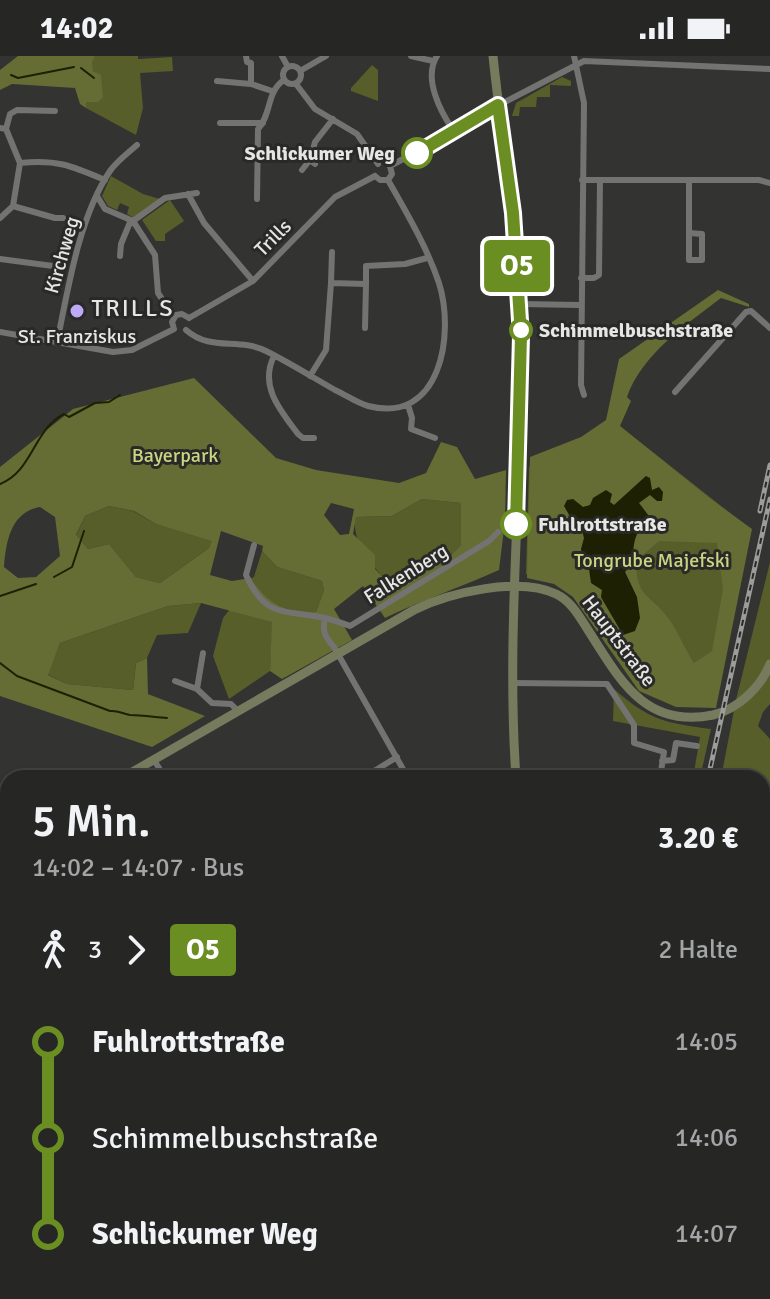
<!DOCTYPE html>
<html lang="de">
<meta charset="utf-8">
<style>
:root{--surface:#262625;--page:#323232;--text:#f1f3f6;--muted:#a4a5a7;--line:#424342}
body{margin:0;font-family:Signika,sans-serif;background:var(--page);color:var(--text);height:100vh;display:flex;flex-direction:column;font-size:30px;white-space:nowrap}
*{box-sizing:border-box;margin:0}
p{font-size:26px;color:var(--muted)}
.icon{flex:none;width:44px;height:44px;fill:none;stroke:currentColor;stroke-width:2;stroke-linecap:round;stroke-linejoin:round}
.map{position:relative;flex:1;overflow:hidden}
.panel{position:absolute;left:0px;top:714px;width:770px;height:530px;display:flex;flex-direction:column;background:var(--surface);border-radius:24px 24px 0 0;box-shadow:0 2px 6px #0004,0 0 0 2px var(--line)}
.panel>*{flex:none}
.badge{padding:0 16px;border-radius:6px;font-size:28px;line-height:52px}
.map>.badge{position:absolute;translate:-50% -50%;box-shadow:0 0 0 4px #fff}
.legs{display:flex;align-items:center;gap:12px;height:88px;padding:0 32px;font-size:26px}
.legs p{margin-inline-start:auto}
.summary{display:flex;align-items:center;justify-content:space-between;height:136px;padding:0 32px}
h1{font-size:44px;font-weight:600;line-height:60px}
ul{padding:0 32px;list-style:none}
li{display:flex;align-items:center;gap:28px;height:96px;font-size:30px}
li i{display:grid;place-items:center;width:12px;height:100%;margin:0 10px;background:currentColor}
li i::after{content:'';width:20px;height:20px;margin:-10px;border:6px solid;border-radius:50%;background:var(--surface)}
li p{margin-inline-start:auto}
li:first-child i{background:linear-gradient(#0000 50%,currentColor 0)}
li:last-child i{background:linear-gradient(currentColor 50%,#0000 0)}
.status{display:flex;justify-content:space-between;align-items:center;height:56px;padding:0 40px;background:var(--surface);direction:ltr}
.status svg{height:22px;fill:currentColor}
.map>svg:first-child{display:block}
.green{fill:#585e29}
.forest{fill:#656c34;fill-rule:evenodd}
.water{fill:#1d2003}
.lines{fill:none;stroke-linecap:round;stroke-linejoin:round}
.stream{stroke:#1d2003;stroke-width:2}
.street{stroke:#737471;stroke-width:6}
.secondary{stroke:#777b5d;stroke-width:9}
.rail-casing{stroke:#9c9c9a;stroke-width:5}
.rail{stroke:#292927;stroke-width:2;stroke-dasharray:6;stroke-linecap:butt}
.line-1-casing{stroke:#fff;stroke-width:18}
.line-1{stroke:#6b8e23;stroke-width:12}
.stop-1-dot{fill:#fff;stroke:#6b8e23;stroke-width:4}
.poi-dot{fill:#bda9f5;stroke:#292927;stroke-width:3}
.labels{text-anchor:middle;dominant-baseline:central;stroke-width:6;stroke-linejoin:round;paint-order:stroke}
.stop-label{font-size:20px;font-weight:bold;fill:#e6e6e4;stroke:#292927;text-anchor:start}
.street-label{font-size:20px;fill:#e6e6e4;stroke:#292927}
.poi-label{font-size:20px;fill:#e6e6e4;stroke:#292927}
.park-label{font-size:20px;fill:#c9d580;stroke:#292927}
.quarter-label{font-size:24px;letter-spacing:2px;fill:#e6e6e4;stroke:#292927}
</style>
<div class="status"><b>14:02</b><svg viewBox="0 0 49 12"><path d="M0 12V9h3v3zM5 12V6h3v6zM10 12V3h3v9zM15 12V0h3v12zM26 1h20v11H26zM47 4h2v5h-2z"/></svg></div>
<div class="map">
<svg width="770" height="1243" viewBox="0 0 770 1243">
<rect width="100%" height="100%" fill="#333331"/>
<path class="green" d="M95,0h43v3l34,-2 1,14 -33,2 3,35 -7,27 -50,-27v-6l15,-26 -8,-5 -2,-9z
M372,9l6,5v31l-27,-10v-3z
M562,21l9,4v5l-21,-1v12h-13l-1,10h-16l-1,9h-7l4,-13z
M111,120l32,18 17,5 -26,19 -7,-4 2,-7 -9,-4 -3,7 -9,-4 -6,-10z
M170,144l14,21 -19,13v7h-9l-14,-21z
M621,371l128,101 -42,172 -72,-16 -63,-90 -16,-11 -30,-9 3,-107z
M422,443l39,4v42l-14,14 -54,28c-19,-19 -41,-42 -38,-70l37,-1z
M109,450l24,5 23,13 57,16 -4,8 -49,35 -24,-6 -27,-33 -21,5 -12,-13 9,-20z
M262,495l15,16 45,14 2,9 -8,22c-29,3 -49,-10 -65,-34l3,-1z
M770,506v142l-7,8 -5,14 12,13v241l-8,-10v-192h-41l15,-78z
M201,547l-13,30 -31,2 -10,23 -11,5 -3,27 -66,-6 -20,-10 13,-31 108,-37z
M230,553l43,13 -3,49 -41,28 -16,-43 10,-38z
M614,633c35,31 51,34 97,40l-11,49h-7l7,-41 -87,-16z
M0,1098h8v128l-8,-18z
M15,1236h69l-9,7h-59z"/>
<path class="forest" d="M18,0h77l-3,6 1,9 8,4 2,22 -5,5h-12v6l-6,-4 -5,-16 -63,-4 -12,6v-20z
M718,234l31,14v3l-28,-9c-35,27 -79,56 -94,99l4,4 -11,25 88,71 44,32 -36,179 -40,-1 -37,-16 -66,-94 -19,-13 -27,-6 3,-121 51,-20 25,-17 13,-61zM646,420l6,14 -13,13 16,21h-11l-10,11 -4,32 -5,5 12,26 -14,36 -22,-36 1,-8 -13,-21 -6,-23 1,-8 -11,-39 10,8 27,-5 4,3zM659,485l58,2 6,46 -11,62 -18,12c-9,-13 -15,-30 -25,-44 -18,-25 -33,-20 -33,-58z
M194,322l82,80 40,12 83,13 27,-10 15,-31 16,5 18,32 31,-9 -1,51 -6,49c-38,17 -77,30 -114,48l-22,-32 -29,23 18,31 -70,39 -12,-8 2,-49 -71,-19 -33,3 -108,37 -12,32 19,9 66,6 3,-27 11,-5 1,36 57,22 -53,31 -152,-51v-229l73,-58zM422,443l39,4v42l-14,14 -54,28 -18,-18v-14l-22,-21 3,-17 36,-1zM331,447l23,6 -5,25 -9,1 -16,-20zM109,450l25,5 22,13 56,17 -3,7 -49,35 -24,-6 -27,-33 -21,5 -12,-14 9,-19zM40,451l15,10 5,39 -24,21 -18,1 -14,-11c2,-26 7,-55 36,-60zM221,475l42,15 -1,5 15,16 45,14 2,9 -8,22c-29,3 -49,-10 -65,-34l-19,3 -22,-6z
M0,789l4,1 4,9v210l-8,-2z"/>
<path class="water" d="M646,420l4,2 2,12 7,-3 4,5 -1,9h-5l-7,-6 -11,8 16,21 -6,4 -5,-4c-17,18 -5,34 -19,48l12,25 3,21 -5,13 -12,4 -22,-38 1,-7 -11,-7 -2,-14 -5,-6 -3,-14 3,-11 -3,-13 -9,-5 -8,-14 3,-6 6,-1 10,8 7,-2 3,-7 13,-8 6,4 -2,8 4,3z"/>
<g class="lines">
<path class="stream" d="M81,12l13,10
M11,19l7,3 56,-11
M0,428c33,-13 33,-54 64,-70l5,3 26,-14 14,-1 11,-7
M54,521l18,-10 12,-36
M0,540l36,-12
M0,607l17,13 93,35c8,-1 13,3 20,4 12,0 24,2 37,3
M0,942l8,3
M0,1090l8,-1"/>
<path class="street" d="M246,0l1,6 4,1v21
M282,0l6,11
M411,0l22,5
M437,0c-14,22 3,55 16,74
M574,0l10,47 -3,282 3,10
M283 19a9 9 0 1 1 18 0a9 9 0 1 1-18 0Z
M300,15l26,-15
M217,25l34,3 21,7
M296,28l19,25 42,25 21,30
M220,67h43
M0,72l6,1 14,34
M6,73l4,-15 7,-4 38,1
M315,108l-5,-4 5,-18 18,-23
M390,110l51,-27 25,-17 118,-61 186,8
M302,114l8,-10
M375,120l5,4h8l4,-6 -2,-8
M582,124h177l11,3
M188,138l16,29 49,58
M97,140l8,13 28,12 22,34 3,38 16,24
M257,143l1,-70c14,-15 8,-37 26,-49
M13,150l42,12h8
M0,162l13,-12 7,-43c37,-4 52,3 85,17
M133,165l32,-23 32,-5
M689,177l13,1v26h-13v-80
M120,200l1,-12 10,-24
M0,203l53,7
M581,222h13l5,-3 1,-95
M331,227l1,-31
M520,248l60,1
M189,262l64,-37 82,-84 40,-21
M365,272l1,-44
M174,273l-2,-7 4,-7 6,-1 7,4
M186,274c25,22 52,7 80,21 24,12 46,26 69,39 11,5 22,13 33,16 73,19 87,-72 71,-123 -12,-36 -33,-71 -51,-103
M0,276l113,20 19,-2 42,-21
M57,287c11,-54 22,-126 53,-172 7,-10 18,-18 27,-26
M274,300c-15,30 6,54 24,78l5,4h11
M310,320l16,-26 5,-67 35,1v-18l39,-2 22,-6
M675,336l71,-80 5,-1 19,17
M408,349l4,13 -1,11 24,9
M254,489l-8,30c20,45 40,34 79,43 8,2 17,5 25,8l139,-85 9,-9
M325,562c-3,13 0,19 9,29l74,131
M203,597l-6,36 15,14 19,1 7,7
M175,625l22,8
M513,627l94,1 27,41v18l30,9 -4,26
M154,704l11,18
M662,705l11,-1 3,-17 21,3
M302,722h51
M354,722l22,-8 21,-13
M7,1066h1
M140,1243l4,-7
M257,1243l1,-7
M333,1243v-7"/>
<path class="secondary" d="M493,0c10,97 29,193 29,290 0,144 -16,288 -6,432
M122,722l292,-168c34,-17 105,-34 142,-16 15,7 23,22 32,36 31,48 56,99 125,85 25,-6 47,-27 57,-51
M0,773h8
M0,782l8,5
M234,1236l4,7
M568,1236l2,7
M548,1243l5,-7"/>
<defs>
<path id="rail" d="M760,455l10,-46
M708,722l62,-279
M632,1243v-7"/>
</defs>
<use href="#rail" class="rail-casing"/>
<use href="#rail" class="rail"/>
</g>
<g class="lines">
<defs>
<path id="line-1" d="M417,97l81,-48 15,108 8,123 -5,188"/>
</defs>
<use href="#line-1" class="line-1-casing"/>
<use href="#line-1" class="line-1"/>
</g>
<g class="stop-1-dot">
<circle cx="417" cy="97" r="14"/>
<circle cx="521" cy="274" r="10"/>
<circle cx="516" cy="468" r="14"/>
</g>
<circle class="poi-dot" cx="77" cy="255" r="8"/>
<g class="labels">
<g class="stop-label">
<text x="395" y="97" text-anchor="end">Schlickumer Weg</text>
<text x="539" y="274">Schimmelbuschstraße</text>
<text x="538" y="468">Fuhlrottstraße</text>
</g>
<g class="street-label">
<text transform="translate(273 182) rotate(-45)">Trills</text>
<text transform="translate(62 199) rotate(-74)">Kirchweg</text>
<text transform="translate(406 518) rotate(-32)">Falkenberg</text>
<text transform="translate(619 585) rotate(53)">Hauptstraße</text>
</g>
<g class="poi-label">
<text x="77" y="280">St. Franziskus</text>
</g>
<g class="park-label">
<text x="175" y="399">Bayerpark</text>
<text x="652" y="504">Tongrube Majefski</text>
</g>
<g class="quarter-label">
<text x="133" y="252">TRILLS</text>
</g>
</g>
</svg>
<b class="badge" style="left:517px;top:210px;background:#6b8e23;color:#fff">O5</b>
<section class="panel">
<div class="summary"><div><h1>5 Min.</h1><p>14:02 – 14:07 · Bus</p></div><b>3.20 €</b></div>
<div class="legs"><svg class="icon" aria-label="walk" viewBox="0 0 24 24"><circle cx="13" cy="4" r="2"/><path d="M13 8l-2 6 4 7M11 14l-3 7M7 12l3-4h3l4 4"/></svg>3<svg class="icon" aria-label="forward" viewBox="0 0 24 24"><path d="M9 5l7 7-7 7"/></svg><b class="badge" style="background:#6b8e23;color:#fff">O5</b><p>2 Halte</p></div>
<ul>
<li><i style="color:#6b8e23"></i><b>Fuhlrottstraße</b><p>14:05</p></li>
<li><i style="color:#6b8e23"></i><span>Schimmelbuschstraße</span><p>14:06</p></li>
<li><i style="color:#6b8e23"></i><b>Schlickumer Weg</b><p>14:07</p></li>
</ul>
</section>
</div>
